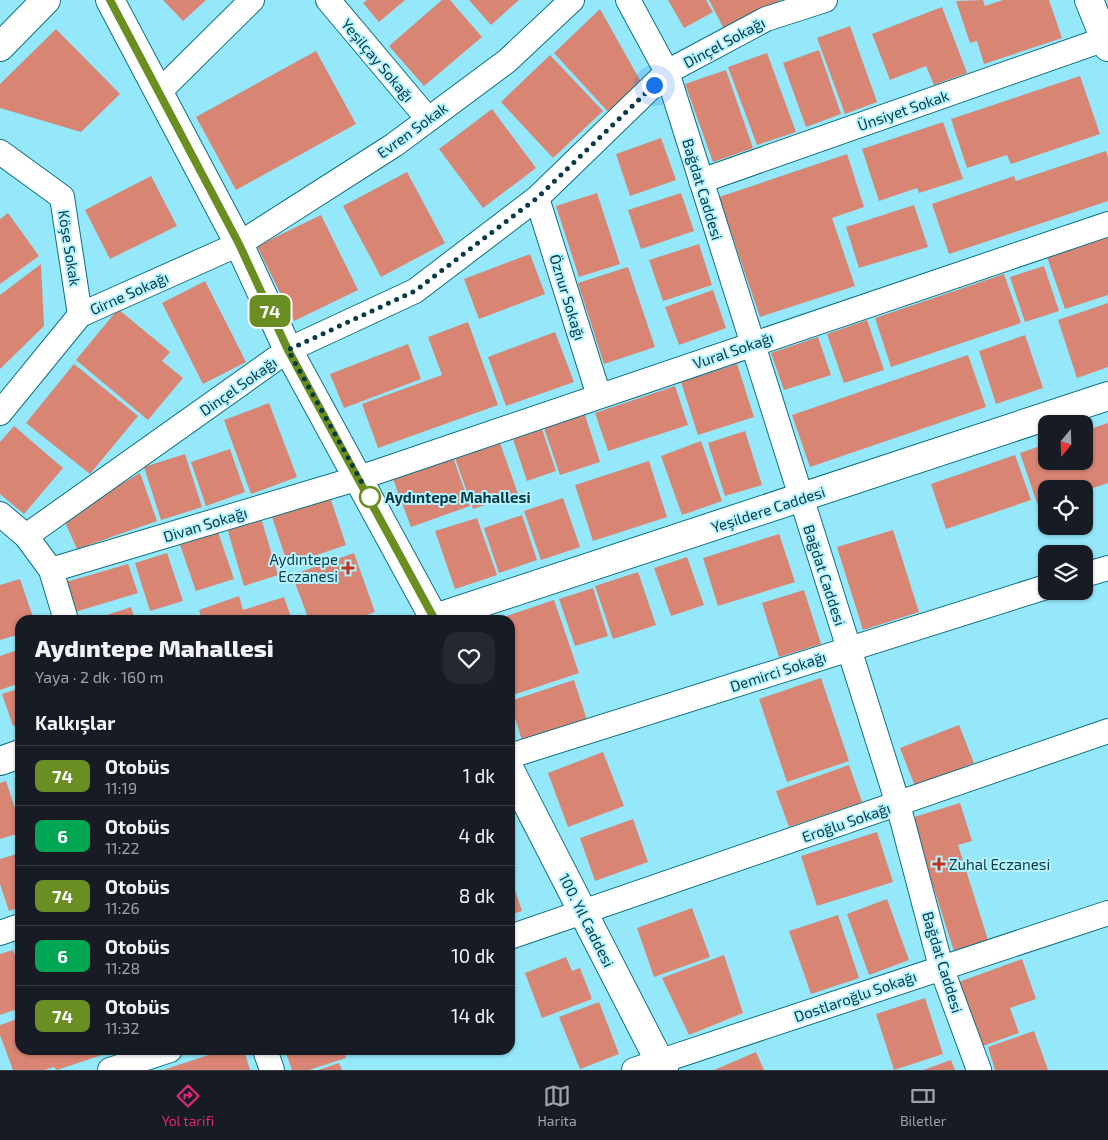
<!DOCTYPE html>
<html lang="tr">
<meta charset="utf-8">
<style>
:root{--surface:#171b24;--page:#242831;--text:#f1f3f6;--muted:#9ea1a6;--line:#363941;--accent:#db2777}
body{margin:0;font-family:"Exo 2",sans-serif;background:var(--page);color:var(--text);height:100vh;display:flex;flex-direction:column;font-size:19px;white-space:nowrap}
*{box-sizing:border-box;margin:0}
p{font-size:16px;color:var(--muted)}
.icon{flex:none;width:28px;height:28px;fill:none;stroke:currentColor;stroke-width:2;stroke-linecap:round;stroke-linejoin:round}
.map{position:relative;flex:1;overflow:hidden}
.details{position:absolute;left:15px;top:615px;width:500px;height:440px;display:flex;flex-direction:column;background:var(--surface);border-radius:15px;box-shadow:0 1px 4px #0004}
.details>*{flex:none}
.badge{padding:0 10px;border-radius:8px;font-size:18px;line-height:32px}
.needle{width:32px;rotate:199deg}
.controls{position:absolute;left:1038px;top:415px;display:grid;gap:10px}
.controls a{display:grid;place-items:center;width:55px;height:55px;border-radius:10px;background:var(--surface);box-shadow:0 1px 4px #0004;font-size:25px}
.you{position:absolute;width:25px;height:25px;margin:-12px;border:4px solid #fff;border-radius:50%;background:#1a73e8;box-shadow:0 0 0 8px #1a73e833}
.map>.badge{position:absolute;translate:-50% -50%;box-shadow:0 0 0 2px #fff}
h2{padding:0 20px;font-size:19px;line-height:45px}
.round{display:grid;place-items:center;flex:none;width:52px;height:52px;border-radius:15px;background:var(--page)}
.overview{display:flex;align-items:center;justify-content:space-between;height:85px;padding:0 20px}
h1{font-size:24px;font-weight:800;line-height:38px}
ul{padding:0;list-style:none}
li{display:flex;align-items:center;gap:15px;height:60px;padding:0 20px;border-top:1px solid var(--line)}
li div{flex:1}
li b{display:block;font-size:19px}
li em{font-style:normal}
li .badge{min-width:55px;font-weight:700;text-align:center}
.tab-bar{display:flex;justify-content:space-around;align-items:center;height:70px;border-top:1px solid var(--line);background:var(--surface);font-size:14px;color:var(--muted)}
.tab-bar a{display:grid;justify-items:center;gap:2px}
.tab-bar .active{color:var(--accent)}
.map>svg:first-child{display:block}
.building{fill:#d88574}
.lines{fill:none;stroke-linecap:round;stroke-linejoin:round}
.minor-casing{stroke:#0f7080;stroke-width:26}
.tertiary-casing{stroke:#0f7080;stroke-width:30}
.secondary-casing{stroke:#0f7080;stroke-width:30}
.minor{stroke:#fff;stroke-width:24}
.tertiary{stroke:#fff;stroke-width:28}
.secondary{stroke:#fff;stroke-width:28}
.line-casing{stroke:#fff;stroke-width:11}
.line{stroke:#6b8e23;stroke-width:8}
.walk{stroke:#083b44;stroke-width:5;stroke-dasharray:0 9}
.stop-dot{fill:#fff;stroke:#6b8e23;stroke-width:2.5}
.poi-dot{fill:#bf341a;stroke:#b6f2ff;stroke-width:2}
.labels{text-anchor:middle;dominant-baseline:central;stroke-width:4;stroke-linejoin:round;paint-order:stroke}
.street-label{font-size:15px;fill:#083b44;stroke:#b6f2ff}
.stop-label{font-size:15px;font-weight:bold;fill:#083b44;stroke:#b6f2ff;text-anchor:start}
.poi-label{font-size:15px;fill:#083b44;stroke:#b6f2ff;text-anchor:end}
</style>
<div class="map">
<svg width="1108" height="1070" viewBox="0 0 1108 1070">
<rect width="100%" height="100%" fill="#95e8fa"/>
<path class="building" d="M163,0h43l-23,21z
M367,0h38l-26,22 -16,-19z
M442,0h8l32,37 -58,49 -35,-40z
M469,0h50l-28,25z
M668,0h38l7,12 -29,16z
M709,0h72l-57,29z
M983,0l2,6 18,-6h46l13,38 -78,26 -7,-23 -7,2 -14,-42z
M942,7l25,66 -33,12 -8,-19 -36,14 -18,-46z
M600,9l41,73 -30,33 -57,-62z
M850,26l27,76 -32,12 -28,-76z
M56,29l64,65 -39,38 -81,-24v-24z
M819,50l22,64 -35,13 -23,-64z
M316,51l40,73 -120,66 -40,-73z
M767,53l29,79 -39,13 -29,-78z
M550,55l53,56 -50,47 -52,-56z
M726,70l27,78 -40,14 -28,-78z
M1080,76l20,58 -89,30 -4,-9 -40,13 -16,-49z
M492,109l44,59 -53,40 -44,-59z
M943,122l20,57 -44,14 -2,-5 -38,13 -17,-52z
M661,138l15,42 -46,16 -14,-42z
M1106,151l2,7v43l-159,53 -17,-50 82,-28 2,5z
M847,154l17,53 -32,11 23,68 -95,31 -41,-120z
M407,172l38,71 -64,34 -38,-71z
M151,176l26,50 -67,33 -25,-49z
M597,193l23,71 -41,13 -23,-71z
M681,193l13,38 -53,18 -13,-39z
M914,205l14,42 -69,21 -13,-41z
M8,213l31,43 -39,28v-65z
M321,215l37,75 -64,31 -37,-75z
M1108,237v58l-43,14 -18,-52z
M699,244l13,41 -49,16 -14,-41z
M530,254l15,40 -66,25 -15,-40z
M41,264l3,62 -44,43v-74z
M1044,266l15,45 -34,11 -15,-45z
M628,267l27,80 -51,17 -26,-81z
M1004,274l17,49 -130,44 -16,-49z
M205,281l41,81 -43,22 -41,-81z
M713,290l13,38 -47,17 -14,-38z
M1108,303v64l-31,11 -19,-58z
M118,309l52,43 -8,9 21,17 -35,42 -72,-60z
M867,320l17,50 -40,13 -17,-49z
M468,322l30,83 -120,43 -16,-44 80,-29 -14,-38z
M555,332l19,50 -68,24 -18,-49z
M1025,335l18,53 -47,16 -17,-53z
M818,337l13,38 -47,15 -13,-37z
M408,344l13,35 -77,29 -14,-34z
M968,355l18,52 -176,60 -18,-52z
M74,364l64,52 -48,58 -64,-51z
M737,364l17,53 -56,18 -17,-53z
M675,386l13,39 -80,26 -13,-38z
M269,403l28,74 -46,17 -27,-74z
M584,412l16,50 -40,13 -17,-50z
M1108,423v60l-24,8v-2h-38v15l-8,2 -18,-53 26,-9v17h38v-30z
M14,426l49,42 -39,46 -24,-20v-52z
M542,429l14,42 -29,10 -14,-42z
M745,431l17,54 -37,11 -17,-53z
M499,440l19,54 -45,15 -19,-54z
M701,441l21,60 -40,14 -21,-59z
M230,449l15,43 -39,14 -15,-44z
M185,454l17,53 -41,13 -17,-53z
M1015,455l16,45 -85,29 -15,-45z
M453,457l17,49 -59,21 -18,-48z
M649,461l18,56 -74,24 -18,-56z
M140,473l17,48 -80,28 -12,-27 28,-21z
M329,494l17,51 -58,20 -17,-51z
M563,498l17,49 -39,13 -17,-49z
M522,515l15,45 -38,13 -15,-45z
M261,518l17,57 -34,11 -17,-58z
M477,518l20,57 -42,14 -20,-58z
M893,530l26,82 -56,18 -26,-83z
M218,532l16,47 -38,12 -16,-46z
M779,534l16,48 -77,24 -15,-48z
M167,553l16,48 -33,10 -15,-48z
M354,553l21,59 -23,8h-43l-17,-45z
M687,557l17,48 -33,11 -17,-48z
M128,564l10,29 -63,19 -9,-30z
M638,572l18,53 -43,14 -18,-53z
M20,579l14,41h-14v14l-20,6v-55z
M593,588l15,48 -33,10 -16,-47z
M804,590l17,54 -42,13 -17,-54z
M239,596l4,14 41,-13 8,23h-90l-3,-10z
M554,600l25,73 -69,23v-76h-15z
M131,607l4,13h-43z
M20,649v34l-20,7v-34z
M821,678l28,83 -62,21 -28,-83z
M574,680l13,40 -65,21 -12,-40z
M20,688v36l-7,2 -11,-32z
M959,725l15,38 -59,23 -15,-38z
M603,752l21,54 -56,21 -20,-54z
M849,765l13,37 -73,25 -13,-36z
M6,781l14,42v10l-20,6v-56z
M960,803l12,38 -14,4 30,95 -34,11 -43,-133z
M633,819l15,43 -53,19 -15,-43z
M877,832l16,50 -76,24 -16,-50z
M20,853v54l-11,4 -9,-27v-25z
M510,875l12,36 -12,4z
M887,899l22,61 -40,15 -22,-61z
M692,908l18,49 -56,20 -17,-49z
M838,915l21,63 -48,16 -22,-63z
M13,950l7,22v36l-20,7v-61z
M724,955l19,58 -54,22 -27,-57z
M566,957l6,14 8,-3 12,31 -50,19 -17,-45z
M1022,959l14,40 -26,9 9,25 -39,14 -24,-64z
M925,998l18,56 -49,16 -18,-56z
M599,1002l20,52 -39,15 -21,-52z
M20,1018v32h97l-60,20 -3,-3 -10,3h-31l-13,-35v-10z
M1034,1031l14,39h-53l-7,-23z
M224,1050h20l6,20h-87z
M285,1050h58l3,8 -37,12h-17z
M756,1052l8,18h-50z
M951,1060l4,10h-32z
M339,1063l3,7h-24z"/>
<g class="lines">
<defs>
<path id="minor" d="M328,0l100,119
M628,0l39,72 231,732 43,163 38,103
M159,92l93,-92
M0,152l62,45 18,118
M701,181l404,-142
M537,198l62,198
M0,413l80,-98 159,-71 155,-99 113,-84 65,-61
M0,514l26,22 25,34 15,50
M26,536l262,-186 127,-59 122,-93 130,-126 99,-53 59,-19
M51,570l308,-92 749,-254
M1084,575l24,-7
M510,756l536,-169
M0,933l20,-7
M510,937l598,-206
M265,1050l7,20
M110,1070l60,-20
M634,1070l474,-157"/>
<path id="tertiary" d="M110,0l129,244 49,106 147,270
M0,47l46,-47
M429,620l679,-224
M0,761l20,-7
M510,770l154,300"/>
<path id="secondary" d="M1089,0l19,47"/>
</defs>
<use href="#minor" class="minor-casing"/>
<use href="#tertiary" class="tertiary-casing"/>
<use href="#secondary" class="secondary-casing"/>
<use href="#minor" class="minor"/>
<use href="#tertiary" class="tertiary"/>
<use href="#secondary" class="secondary"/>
</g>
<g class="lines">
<defs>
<path id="line" d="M110,0l129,244 49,106 147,270"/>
</defs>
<use href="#line" class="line-casing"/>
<use href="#line" class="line"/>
<path class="walk" d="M370,497l-82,-147 127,-59 122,-93 117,-113"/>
</g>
<circle class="stop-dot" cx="370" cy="497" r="10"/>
<g class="poi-dot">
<path d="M345.5 560.5h5v5h5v5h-5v5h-5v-5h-5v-5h5z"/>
<path d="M936.5 856.5h5v5h5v5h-5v5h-5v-5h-5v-5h5z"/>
</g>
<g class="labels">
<g class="street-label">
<text transform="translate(724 42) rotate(-28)">Dinçel Sokağı</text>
<text transform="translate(378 60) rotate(50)">Yeşilçay Sokağı</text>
<text transform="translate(903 110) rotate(-19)">Ünsiyet Sokak</text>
<text transform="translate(412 130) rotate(-36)">Evren Sokak</text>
<text transform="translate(703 189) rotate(73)">Bağdat Caddesi</text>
<text transform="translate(70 248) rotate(81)">Köşe Sokak</text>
<text transform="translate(129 293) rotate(-24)">Girne Sokağı</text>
<text transform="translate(568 297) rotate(73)">Öznur Sokağı</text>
<text transform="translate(733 350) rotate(-19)">Vural Sokağı</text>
<text transform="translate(238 386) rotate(-35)">Dinçel Sokağı</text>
<text transform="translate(768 509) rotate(-18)">Yeşildere Caddesi</text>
<text transform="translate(205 524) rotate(-17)">Divan Sokağı</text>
<text transform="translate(825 575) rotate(72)">Bağdat Caddesi</text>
<text transform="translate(778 671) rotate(-18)">Demirci Sokağı</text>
<text transform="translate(846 822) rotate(-19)">Eroğlu Sokağı</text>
<text transform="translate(587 920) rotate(63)">100. Yıl Caddesi</text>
<text transform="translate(943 962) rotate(73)">Bağdat Caddesi</text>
<text transform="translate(855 996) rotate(-19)">Dostlaroğlu Sokağı</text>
</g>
<g class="stop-label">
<text x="385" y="497">Aydıntepe Mahallesi</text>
</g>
<g class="poi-label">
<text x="338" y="559">Aydıntepe<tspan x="338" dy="17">Eczanesi</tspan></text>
<text x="949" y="864" text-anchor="start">Zuhal Eczanesi</text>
</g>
</g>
</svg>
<div class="controls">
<a><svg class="needle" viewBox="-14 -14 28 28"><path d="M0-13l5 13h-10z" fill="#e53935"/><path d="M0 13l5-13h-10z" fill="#9ea1a6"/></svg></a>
<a><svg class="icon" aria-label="locate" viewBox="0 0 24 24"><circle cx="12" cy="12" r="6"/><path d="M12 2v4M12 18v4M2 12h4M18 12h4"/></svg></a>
<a><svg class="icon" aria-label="layers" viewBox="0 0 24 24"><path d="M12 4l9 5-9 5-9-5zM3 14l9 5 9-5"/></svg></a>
</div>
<div class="you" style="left:654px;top:85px"></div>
<b class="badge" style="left:270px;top:311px;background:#6b8e23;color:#fff">74</b>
<section class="details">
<div class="overview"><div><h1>Aydıntepe Mahallesi</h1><p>Yaya · 2 dk · 160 m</p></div><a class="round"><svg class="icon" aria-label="heart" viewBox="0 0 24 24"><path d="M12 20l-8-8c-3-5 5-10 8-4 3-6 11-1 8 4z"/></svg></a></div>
<h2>Kalkışlar</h2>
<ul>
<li><span class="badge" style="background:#6b8e23;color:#fff">74</span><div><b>Otobüs</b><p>11:19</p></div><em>1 dk</em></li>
<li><span class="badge" style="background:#00a651;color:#fff">6</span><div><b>Otobüs</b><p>11:22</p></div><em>4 dk</em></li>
<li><span class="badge" style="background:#6b8e23;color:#fff">74</span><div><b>Otobüs</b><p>11:26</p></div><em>8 dk</em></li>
<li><span class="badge" style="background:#00a651;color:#fff">6</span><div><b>Otobüs</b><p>11:28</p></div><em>10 dk</em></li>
<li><span class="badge" style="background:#6b8e23;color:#fff">74</span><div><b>Otobüs</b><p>11:32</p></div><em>14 dk</em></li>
</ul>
</section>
</div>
<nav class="tab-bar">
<a class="active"><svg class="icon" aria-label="directions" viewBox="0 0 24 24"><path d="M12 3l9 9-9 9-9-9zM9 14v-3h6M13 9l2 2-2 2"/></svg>Yol tarifi</a>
<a><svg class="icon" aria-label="map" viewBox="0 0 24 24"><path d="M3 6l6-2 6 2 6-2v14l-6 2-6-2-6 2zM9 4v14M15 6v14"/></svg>Harita</a>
<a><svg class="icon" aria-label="tickets" viewBox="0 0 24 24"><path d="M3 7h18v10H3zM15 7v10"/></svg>Biletler</a>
</nav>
